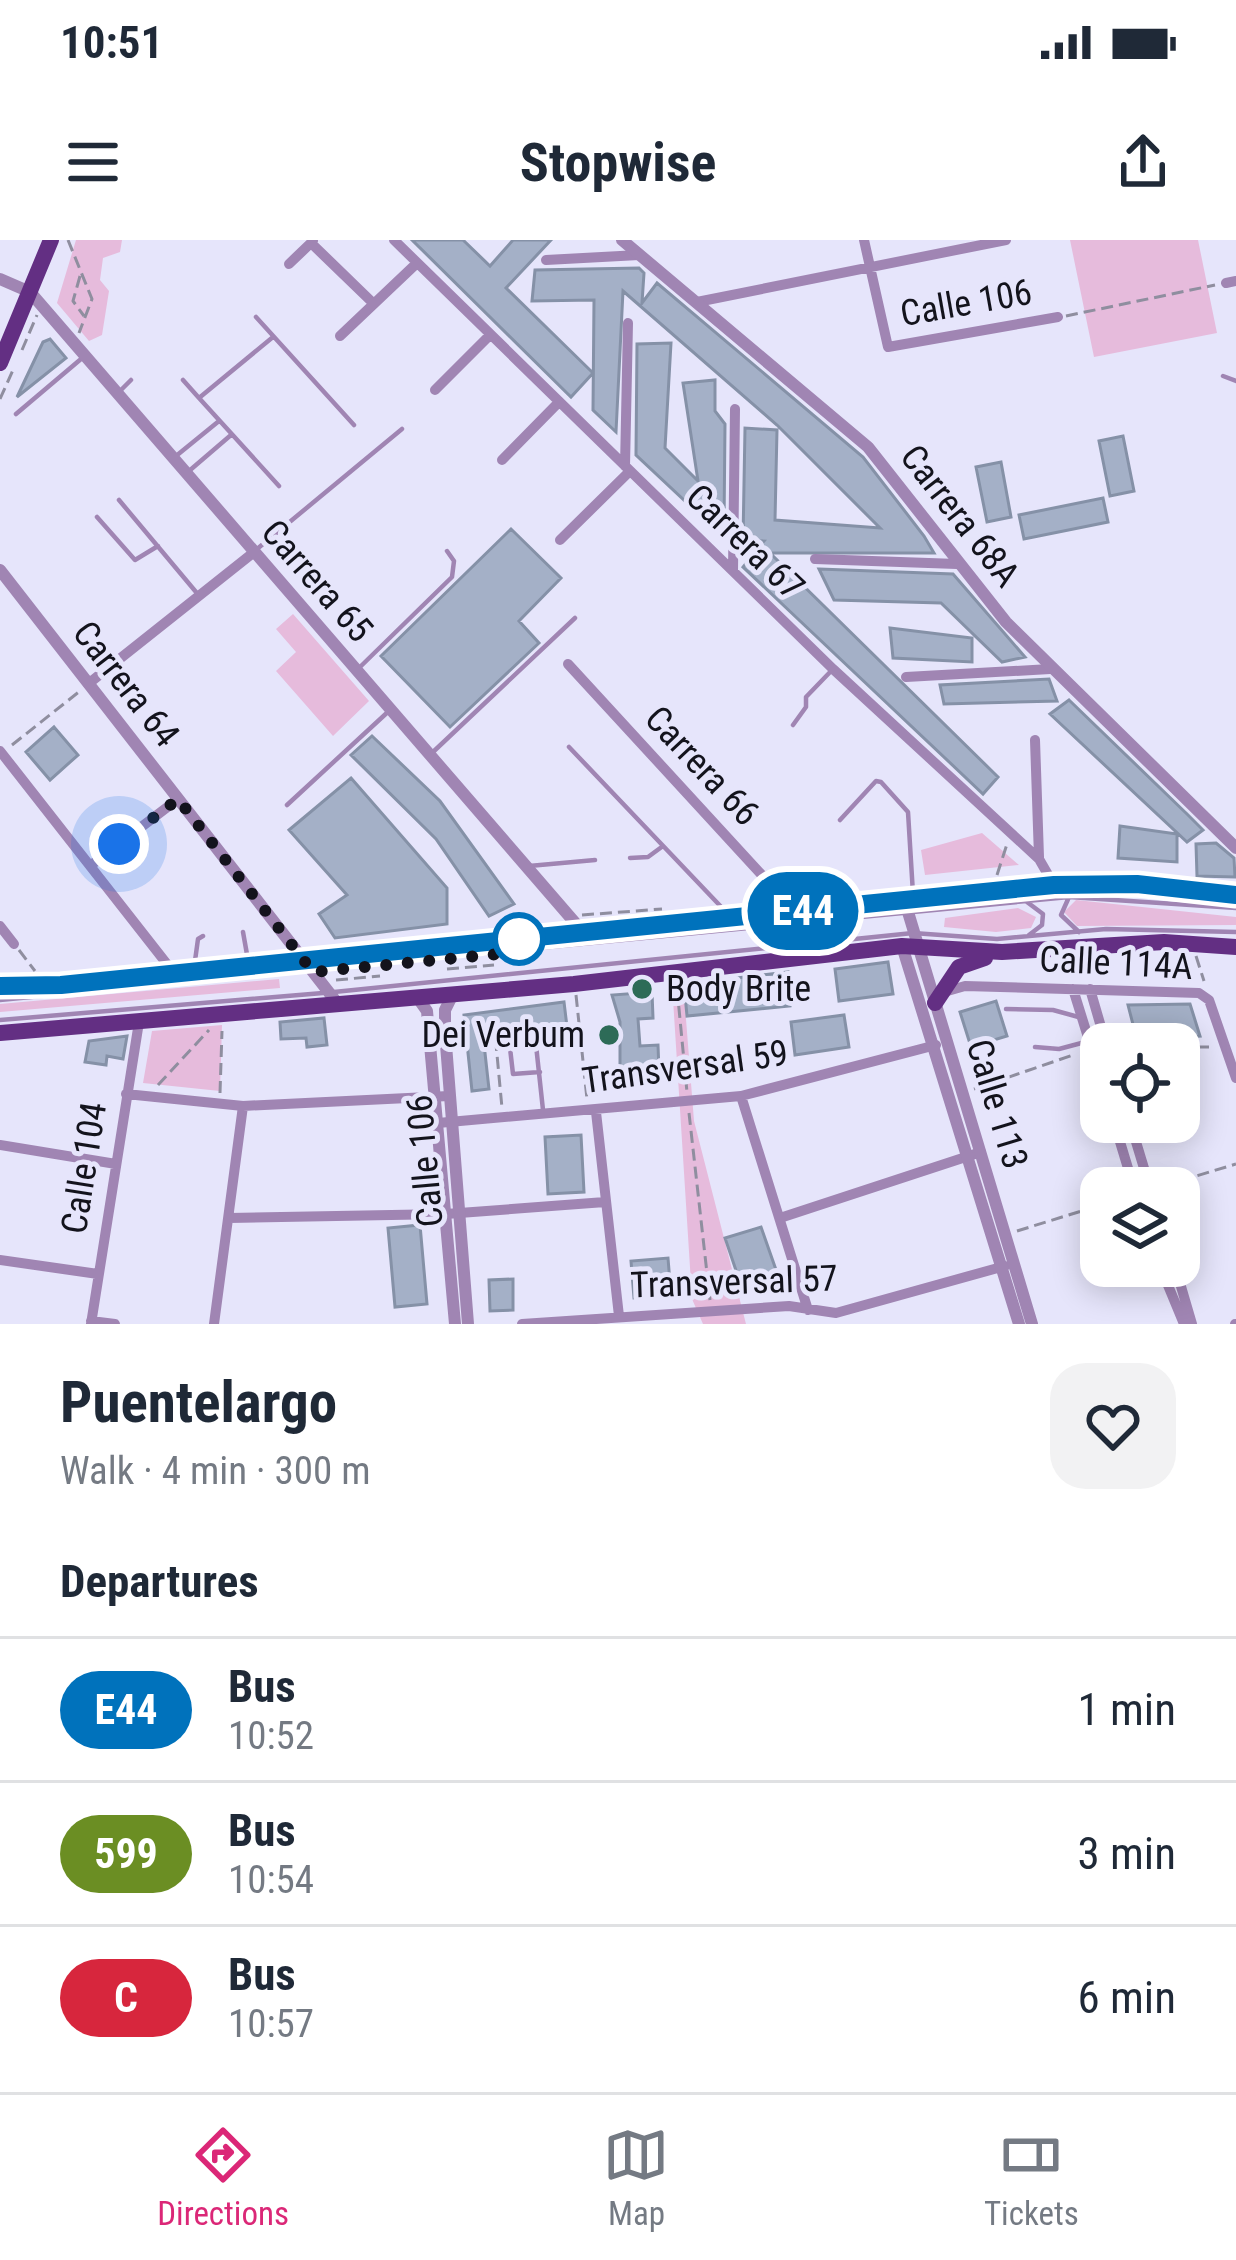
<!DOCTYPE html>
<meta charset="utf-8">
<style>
:root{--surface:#fff;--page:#f2f2f3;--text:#1f2937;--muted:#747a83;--line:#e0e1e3;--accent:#db2777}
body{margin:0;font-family:"Roboto Condensed",sans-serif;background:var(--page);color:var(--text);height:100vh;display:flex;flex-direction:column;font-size:45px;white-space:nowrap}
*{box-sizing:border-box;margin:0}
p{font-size:39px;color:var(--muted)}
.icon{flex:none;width:66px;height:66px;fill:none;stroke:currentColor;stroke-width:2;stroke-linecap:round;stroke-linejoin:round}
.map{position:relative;height:1084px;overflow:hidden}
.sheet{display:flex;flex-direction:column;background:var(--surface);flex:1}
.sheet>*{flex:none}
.badge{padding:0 24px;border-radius:39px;font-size:42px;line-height:78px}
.tools{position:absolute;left:1080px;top:783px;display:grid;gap:24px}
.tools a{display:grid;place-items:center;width:120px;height:120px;border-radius:24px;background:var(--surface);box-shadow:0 6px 30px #0003;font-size:60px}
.you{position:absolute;width:60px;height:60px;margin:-30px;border:9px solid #fff;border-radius:50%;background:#1a73e8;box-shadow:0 0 0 18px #1a73e833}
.map>.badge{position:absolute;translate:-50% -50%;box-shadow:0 0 0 6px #fff}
h2{padding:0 60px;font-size:45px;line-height:108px}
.round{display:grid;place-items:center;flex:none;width:126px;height:126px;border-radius:36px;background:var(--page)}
.headline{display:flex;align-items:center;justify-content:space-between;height:204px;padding:0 60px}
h1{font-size:57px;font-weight:700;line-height:90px}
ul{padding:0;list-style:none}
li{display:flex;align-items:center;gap:36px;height:144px;padding:0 60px;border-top:3px solid var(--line)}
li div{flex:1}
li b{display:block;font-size:45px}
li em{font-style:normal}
li .badge{min-width:132px;font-weight:700;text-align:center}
.status{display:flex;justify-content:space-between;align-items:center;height:84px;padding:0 60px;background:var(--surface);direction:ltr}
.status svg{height:33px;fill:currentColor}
header{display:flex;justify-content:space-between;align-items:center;height:156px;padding:0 60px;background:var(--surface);font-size:54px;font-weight:700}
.tabs{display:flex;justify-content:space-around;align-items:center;height:168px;border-top:3px solid var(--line);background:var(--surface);font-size:33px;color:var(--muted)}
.tabs a{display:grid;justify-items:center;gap:6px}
.tabs .current{color:var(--accent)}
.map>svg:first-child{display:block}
.green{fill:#e6bbdc}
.building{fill:#a4b0c7;stroke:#8591a7;stroke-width:3}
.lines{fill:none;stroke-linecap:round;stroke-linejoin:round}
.path{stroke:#8f8e9f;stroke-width:3;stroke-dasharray:12 6;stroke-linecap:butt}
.service{stroke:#a085b3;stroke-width:4.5}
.minor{stroke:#a085b3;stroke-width:10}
.tertiary{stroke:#a085b3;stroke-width:12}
.primary{stroke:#632f83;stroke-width:16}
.line-casing{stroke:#fff;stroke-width:27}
.line{stroke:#0072bc;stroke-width:18}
.walk{stroke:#13131c;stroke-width:12;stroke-dasharray:0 21.6}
.stop-dot{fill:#fff;stroke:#0072bc;stroke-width:6}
.poi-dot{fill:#2d6b57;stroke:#e6e5fb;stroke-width:4.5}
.labels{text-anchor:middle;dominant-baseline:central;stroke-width:10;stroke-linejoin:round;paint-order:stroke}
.street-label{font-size:36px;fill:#13131c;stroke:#e6e5fb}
.poi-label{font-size:36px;fill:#13131c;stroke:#e6e5fb;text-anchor:start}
</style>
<div class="status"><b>10:51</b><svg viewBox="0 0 49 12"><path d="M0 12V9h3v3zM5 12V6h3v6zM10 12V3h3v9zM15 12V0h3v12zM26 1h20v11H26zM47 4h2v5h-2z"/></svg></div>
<header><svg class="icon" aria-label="menu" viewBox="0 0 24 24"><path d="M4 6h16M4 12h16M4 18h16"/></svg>Stopwise<svg class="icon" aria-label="share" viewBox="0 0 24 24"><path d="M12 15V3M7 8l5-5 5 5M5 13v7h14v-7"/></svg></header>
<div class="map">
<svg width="1236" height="1084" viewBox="0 0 1236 1084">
<rect width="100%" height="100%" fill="#e6e5fb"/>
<path class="green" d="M76,0h46l-2,12 -17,6 -3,22 9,11 -7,44 -13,6 -32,-38z
M1070,0h128l19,93 -123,24z
M293,374l76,87 -36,35 -57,-65 20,-19 -20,-23z
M982,593l37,32 -94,10 -4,-25z
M1076,660l160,17v8l-159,1 -13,-14z
M1018,668l18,9 -5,11 -35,4 -52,-5 1,-9z
M279,739l1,9 -280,24v-8z
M683,741l11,140 52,203h-43l-11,-25 -20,-316z
M222,785l-2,66 -77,-8 9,-52z"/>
<path class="building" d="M412,0h51l27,26 23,-26h38l-45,48 87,85 -22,24z
M639,28l5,5 -2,30 15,-20 206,174 61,79 10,17h-164l228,224 -15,17 -240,-227 21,-26 -21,-1 2,-112 32,2 -2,90 105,8 -103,-103 -154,-134 -7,141 -23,-22 1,-110 -62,1 3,-31z
M50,99l16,19 -49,39 26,-55z
M671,103l-6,105 33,33 -15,-98 32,-3v31l10,13 -1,104 -5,5 -83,-78 1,-111z
M1123,196l11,55 -24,5 -11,-55z
M1001,222l10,55 -24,5 -11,-55z
M1103,258l5,24 -84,17 -5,-24z
M511,289l50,49 -42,43 20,22 -89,84 -69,-71z
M819,329l134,5 72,83 -23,5 -61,-59 -107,-3z
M890,388l82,10v24l-79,-4z
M1049,439l8,22 -113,3 -4,-19z
M1069,460l118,114 16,16 -16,12 -137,-128z
M54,487l24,28 -28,25 -24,-28z
M372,496l68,65 74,103 -25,12 -53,-77 -85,-84z
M351,538l96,110v36l-112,14 -16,-24 28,-19 -58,-65z
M1120,586l57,8v28l-59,-4z
M1216,603l18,15 1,19 -38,-1 -1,-32z
M888,722l5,32 -54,7 -4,-32z
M788,732l2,34 -103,10 -3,-32z
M652,752l1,26 -15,1 2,27 18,-1 1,26 -39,3v-52l-8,-27z
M996,761l11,35 -36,11 -11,-35z
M564,762l4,33 -84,9 5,45 -17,2 -8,-76z
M1190,764l10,32 -63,4 -9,-35z
M844,775l5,32 -54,8 -4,-33z
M324,778l3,27 -20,2 -1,-9 -25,1 -1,-17z
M127,796l-4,23 -16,-3 -1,9 -21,-3 4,-21z
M581,895l3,57 -36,2 -3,-57z
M420,985l7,79 -32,3 -7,-79z
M761,987l20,57 -38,7 -18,-53z
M668,1018l3,37 -37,3 -3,-37z
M513,1039v31l-23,1 -1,-31z"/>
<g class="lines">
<path class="path" d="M68,0l24,59 -13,34
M80,36l-7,25 11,15
M1066,76l149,-31
M22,110l15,-35
M0,159l13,-29
M12,505l68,-54
M997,635l10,-31
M582,675l80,-6
M19,710l16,21
M1196,716l8,25
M447,729l47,-4
M336,740l44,-4
M677,748l10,104
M576,755l11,104
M540,799l40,-5
M501,804h-5l6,64
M1179,807h33
M158,845l51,-55
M974,849l99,-34
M220,853l2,-62
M689,873l21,187
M1163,946l73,-22
M1017,991l84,-26"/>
<path class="service" d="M256,77l98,108
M273,97l-74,61 80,88
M1223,136l13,5
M183,140l16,18
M118,153l13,-13
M16,174l65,-55
M176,216l43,-35
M189,231l42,-36
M119,260l77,92
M97,277l38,43 23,-14
M257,309l145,-120
M360,427l92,-90 2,-16 -7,-10
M793,485l13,-18v-10l27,-28
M569,507l158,166
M433,512l142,-134
M287,565l103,-95
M840,580l36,-39 5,1 27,30 5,82
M630,618l18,-1 15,-11
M529,626l66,-6
M832,653l10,10
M1069,657l-8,18 18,17
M1027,662l16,12 -1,11 -13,10
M794,665l16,-17
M243,692l5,28
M194,728l4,-29 5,-3
M334,752l579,-59 84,6 109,-10 130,3
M0,760l1069,-103 167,11
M1006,769l47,1 29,8
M0,780l323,-27
M536,805l7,65
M1035,807l24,2 30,-8
M510,808l3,26 27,-2"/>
<path class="minor" d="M394,0l439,429 206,190 15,26
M864,0l24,107 170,-30
M311,3l63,61
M546,20l93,-5
M289,24l24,-23
M1226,43l10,-2
M697,62l309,-62
M340,96l77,-73
M435,150l55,-55
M502,220l57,-58
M625,226l3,-143
M560,300l70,-69
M815,319l142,5
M733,331l2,-162
M568,424l204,222 14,26
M906,437l144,-8
M88,444l165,-131
M1035,500l4,117
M0,511l174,222
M90,626l88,-67
M0,686l14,18
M1073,749l28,90
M1090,749l16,55
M944,752l21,-6 234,7 10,7 27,78
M126,854l117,12 206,-10
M741,856l67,214
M596,872l23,204
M1114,882l20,66
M1130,882l20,66
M438,883l303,-27 195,-51
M0,905l116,19
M229,978l217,-4 159,-12
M780,978l201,-66
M0,1020l98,14
M1160,1026l24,58
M1175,1026l17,58
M91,1081l24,3
M91,1084l48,-302
M214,1084l29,-218
M522,1084l267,-18 47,7 169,-47
M1235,1084h1"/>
<path class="tertiary" d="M622,0l246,207 138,175 230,226
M0,39l30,13 553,640
M0,330l338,434
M905,662l127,422
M902,706l117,378
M453,754l-8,16v22l23,292
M417,757l10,14 28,313"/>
<path class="primary" d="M0,123l51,-123
M0,746l61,-1 993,-100 83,-1 99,11
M935,763l24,-36 26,-9
M0,793l574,-49 328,-38 100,6 162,-10 72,5"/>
</g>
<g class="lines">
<defs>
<path id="line" d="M0,746l61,-1 993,-100 83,-1 99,11"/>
</defs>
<use href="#line" class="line-casing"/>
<use href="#line" class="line"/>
<path class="walk" d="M119,604l59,-45 135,173 206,-20v-13"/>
</g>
<circle class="stop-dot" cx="519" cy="699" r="24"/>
<g class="poi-dot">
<circle cx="642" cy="749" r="12"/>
<circle cx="609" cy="795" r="12"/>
</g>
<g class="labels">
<g class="street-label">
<text transform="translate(966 63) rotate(-10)">Calle 106</text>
<text transform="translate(960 276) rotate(52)">Carrera 68A</text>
<text transform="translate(745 302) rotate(44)">Carrera 67</text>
<text transform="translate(317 341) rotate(49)">Carrera 65</text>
<text transform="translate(126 444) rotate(52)">Carrera 64</text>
<text transform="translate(702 526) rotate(47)">Carrera 66</text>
<text transform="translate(1116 723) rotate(3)">Calle 114A</text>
<text transform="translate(685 827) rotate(-8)">Transversal 59</text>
<text transform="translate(997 864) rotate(73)">Calle 113</text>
<text transform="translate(425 921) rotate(-95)">Calle 106</text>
<text transform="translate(84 928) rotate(-81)">Calle 104</text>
<text transform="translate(734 1042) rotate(-2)">Transversal 57</text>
</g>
<g class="poi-label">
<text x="666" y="749">Body Brite</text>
<text x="585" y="795" text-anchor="end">Dei Verbum</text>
</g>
</g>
</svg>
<div class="tools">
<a><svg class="icon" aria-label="locate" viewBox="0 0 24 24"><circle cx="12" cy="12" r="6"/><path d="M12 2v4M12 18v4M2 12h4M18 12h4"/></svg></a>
<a><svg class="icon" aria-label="layers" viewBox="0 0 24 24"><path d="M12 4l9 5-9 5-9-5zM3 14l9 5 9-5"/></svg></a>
</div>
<div class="you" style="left:119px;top:604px"></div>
<b class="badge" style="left:803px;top:671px;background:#0072bc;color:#fff">E44</b>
</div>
<section class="sheet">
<div class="headline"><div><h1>Puentelargo</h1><p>Walk · 4 min · 300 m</p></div><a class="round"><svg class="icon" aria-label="heart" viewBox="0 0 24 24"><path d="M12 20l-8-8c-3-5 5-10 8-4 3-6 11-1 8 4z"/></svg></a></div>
<h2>Departures</h2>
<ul>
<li><span class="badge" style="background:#0072bc;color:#fff">E44</span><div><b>Bus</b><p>10:52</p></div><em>1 min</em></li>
<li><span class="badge" style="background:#6b8e23;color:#fff">599</span><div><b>Bus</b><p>10:54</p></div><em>3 min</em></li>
<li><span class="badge" style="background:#d7263d;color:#fff">C</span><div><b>Bus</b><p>10:57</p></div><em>6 min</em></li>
</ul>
</section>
<nav class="tabs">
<a class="current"><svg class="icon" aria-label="directions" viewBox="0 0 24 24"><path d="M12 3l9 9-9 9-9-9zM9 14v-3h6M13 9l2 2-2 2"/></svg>Directions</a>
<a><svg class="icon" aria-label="map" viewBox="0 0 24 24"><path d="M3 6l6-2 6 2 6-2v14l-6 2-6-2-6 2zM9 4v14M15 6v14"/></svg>Map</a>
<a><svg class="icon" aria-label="tickets" viewBox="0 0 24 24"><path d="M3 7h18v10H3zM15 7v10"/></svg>Tickets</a>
</nav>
